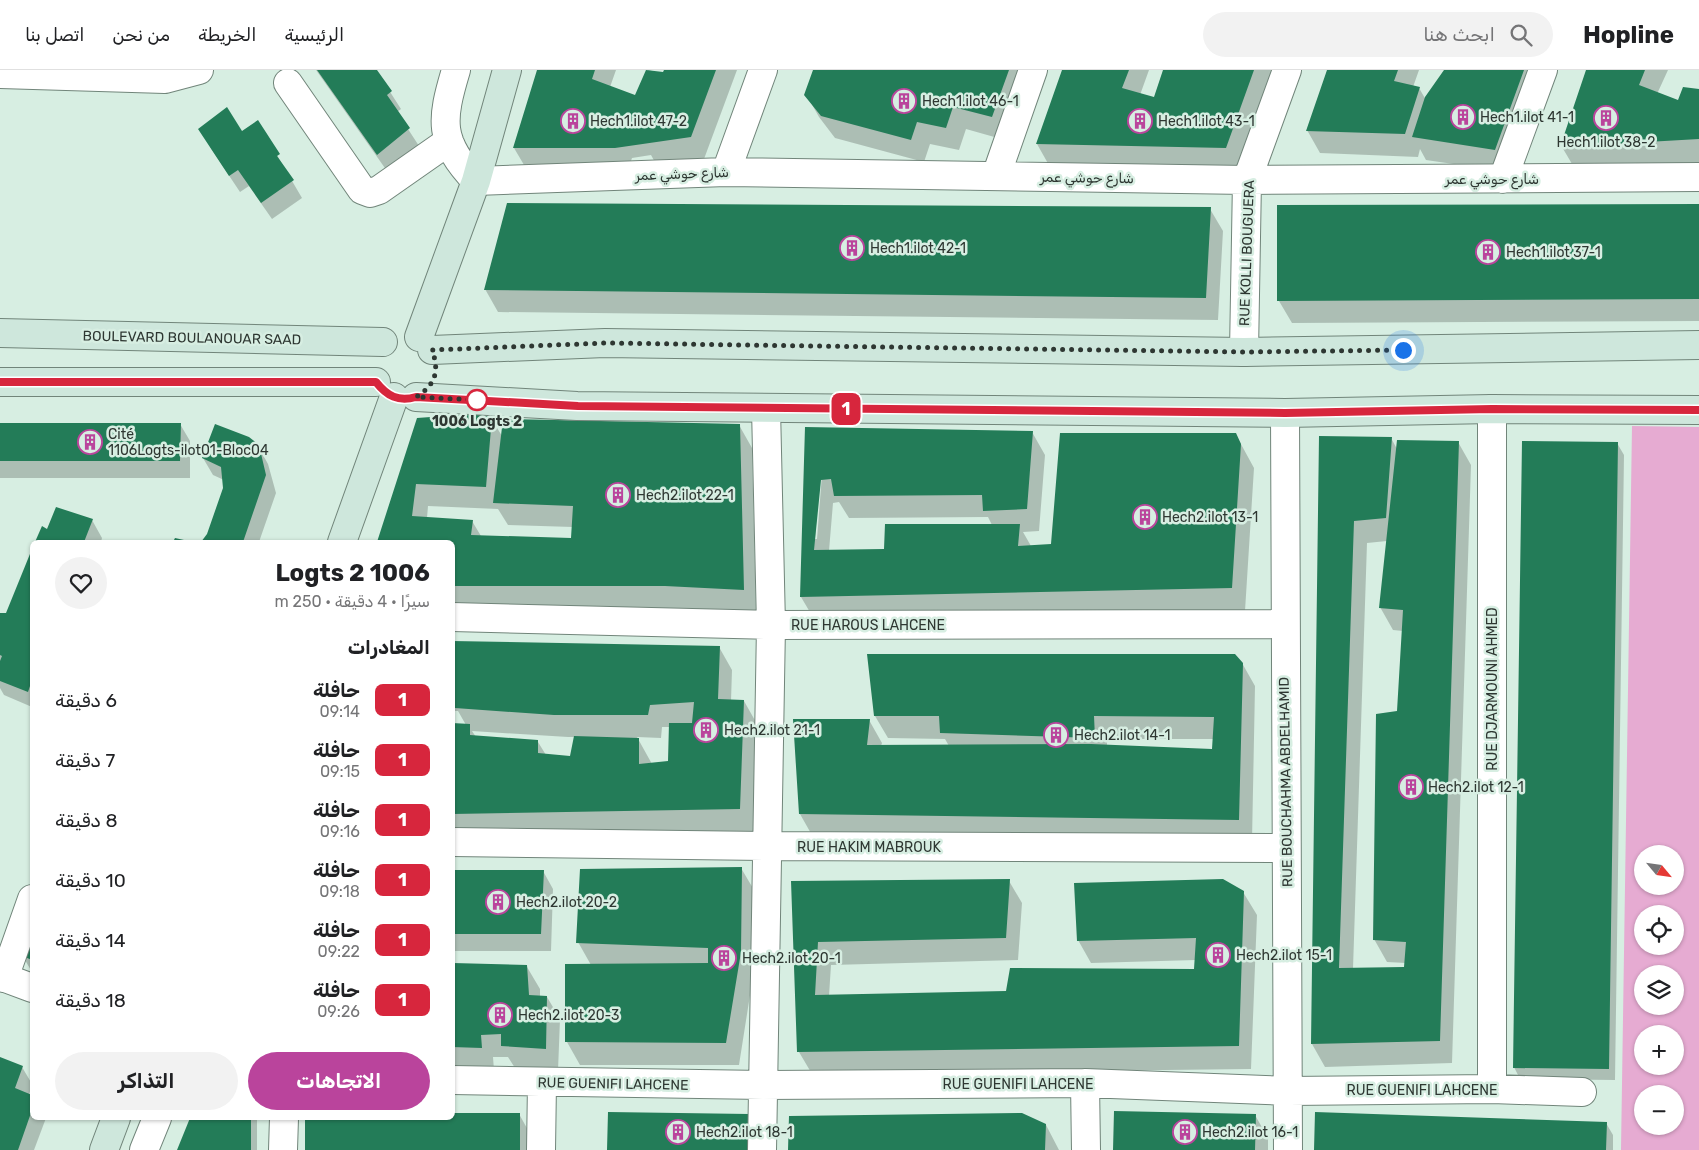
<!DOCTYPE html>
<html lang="ar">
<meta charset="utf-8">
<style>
:root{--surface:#fff;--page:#f2f2f2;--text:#202124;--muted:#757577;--line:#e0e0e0;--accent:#ba449c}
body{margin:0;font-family:Rubik,Cairo,sans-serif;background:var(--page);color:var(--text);direction:rtl;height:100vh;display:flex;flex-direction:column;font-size:19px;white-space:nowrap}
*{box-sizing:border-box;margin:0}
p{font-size:16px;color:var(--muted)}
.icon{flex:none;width:28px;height:28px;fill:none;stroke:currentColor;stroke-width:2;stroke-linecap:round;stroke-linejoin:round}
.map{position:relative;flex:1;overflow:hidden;direction:ltr}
.panel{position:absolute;left:30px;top:470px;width:425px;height:580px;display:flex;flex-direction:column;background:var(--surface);border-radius:8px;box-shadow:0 1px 4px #0004;direction:rtl}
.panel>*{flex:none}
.badge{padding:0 10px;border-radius:8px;font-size:18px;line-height:32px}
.needle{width:32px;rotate:119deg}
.buttons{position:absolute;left:1634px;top:775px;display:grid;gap:10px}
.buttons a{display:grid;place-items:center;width:50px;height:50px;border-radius:50%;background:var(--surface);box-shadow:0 1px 4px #0004;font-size:25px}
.you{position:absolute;width:25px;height:25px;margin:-12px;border:4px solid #fff;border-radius:50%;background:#1a73e8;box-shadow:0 0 0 8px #1a73e833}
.map>.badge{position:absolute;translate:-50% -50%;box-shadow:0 0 0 2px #fff}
h2{padding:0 25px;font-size:19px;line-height:45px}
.round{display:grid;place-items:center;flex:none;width:52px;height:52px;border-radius:26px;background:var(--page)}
.headline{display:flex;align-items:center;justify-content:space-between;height:85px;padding:0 25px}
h1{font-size:24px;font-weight:700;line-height:38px}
.primary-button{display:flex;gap:10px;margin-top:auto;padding:10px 25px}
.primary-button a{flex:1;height:58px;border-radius:30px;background:var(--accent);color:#fff;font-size:20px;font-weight:700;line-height:58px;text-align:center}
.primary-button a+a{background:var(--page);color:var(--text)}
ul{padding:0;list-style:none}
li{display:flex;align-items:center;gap:15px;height:60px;padding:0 25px}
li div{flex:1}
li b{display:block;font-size:19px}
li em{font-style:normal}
li .badge{min-width:55px;font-weight:700;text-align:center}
header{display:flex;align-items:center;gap:30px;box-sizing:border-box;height:70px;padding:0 25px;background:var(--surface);border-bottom:1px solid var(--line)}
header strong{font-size:24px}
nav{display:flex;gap:28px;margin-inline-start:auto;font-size:18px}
.search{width:350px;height:45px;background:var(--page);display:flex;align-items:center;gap:12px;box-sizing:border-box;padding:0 18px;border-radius:28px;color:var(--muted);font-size:19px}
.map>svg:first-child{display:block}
.green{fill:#e6abd2;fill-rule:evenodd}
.shadow{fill:#0003;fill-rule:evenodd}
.building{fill:#237c58}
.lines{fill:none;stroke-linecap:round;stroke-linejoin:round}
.minor-casing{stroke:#71857a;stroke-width:30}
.secondary-casing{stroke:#71857a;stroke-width:30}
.minor{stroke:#fff;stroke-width:28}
.secondary{stroke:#cee7dc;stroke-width:28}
.line-casing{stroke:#fff;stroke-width:11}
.line{stroke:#d7263d;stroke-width:8}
.walk{stroke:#2e3732;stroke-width:5;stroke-dasharray:0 9}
.stop-dot{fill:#fff;stroke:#d7263d;stroke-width:2.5}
.labels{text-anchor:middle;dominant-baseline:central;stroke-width:5;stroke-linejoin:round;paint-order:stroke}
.poi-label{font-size:14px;fill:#2e3732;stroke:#d7eee2;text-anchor:start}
.street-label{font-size:14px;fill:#2e3732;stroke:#d7eee2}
.stop-label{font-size:14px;font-weight:bold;fill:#2e3732;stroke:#d7eee2}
</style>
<header>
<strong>Hopline</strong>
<div class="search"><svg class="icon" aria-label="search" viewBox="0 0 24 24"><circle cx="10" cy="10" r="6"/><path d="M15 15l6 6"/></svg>ابحث هنا</div>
<nav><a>الرئيسية</a><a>الخريطة</a><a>من نحن</a><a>اتصل بنا</a></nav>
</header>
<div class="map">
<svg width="1699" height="1080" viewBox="0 0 1699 1080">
<rect width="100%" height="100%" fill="#d7eee2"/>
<path class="green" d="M1632,356l67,1v723h-78zM1642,784h33v32h-33zM1642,844h33v32h-33zM1642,904h33v32h-33zM1642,964h33v32h-33zM1642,1024h33v32h-33z"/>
<path class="shadow" d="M316,0h60l25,39 -4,3 22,34 -32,25z
M539,0h77l-6,17 25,11 13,-28 16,4 1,-4h72l-33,89 -47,7 -6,-11 -19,3 -4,12h-101l-13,-22z
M814,0h216l-25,70 -39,-11 -7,21 -29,-6 -6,18 -89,-24 -16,-21 -13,-23z
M1064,0h85l-9,25 14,4 10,-29h111l-37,100 -188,-3 -13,-23z
M1329,0h90l-6,17 6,1 7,12 19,-30h99l-36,102 -82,-12 -6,-11 -2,8 -98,-4 -13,-23z
M1587,0h81l-11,24 21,7 21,-11v72l-124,7 -13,-22z
M257,51l45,77 -30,21 -23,-33 -9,6 -30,-45 32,-15z
M1699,135v116l-407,2 -13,-22z
M1210,139l13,22 -5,89 -720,-8 -13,-23z
M491,348l11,18 237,-11 13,23 4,164 -77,-4h-227v-66h-74l40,-123zM428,436l70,3 10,16 65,2 -1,12 -91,-3 -9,-15 -45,-3z
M0,354h180l10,17v37h-190z
M806,359l226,3 13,23 -6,76 -16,1 8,14 21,-1 184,-110 18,33 -9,143 -431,8 -13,-22zM820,404h2l-5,65h-2zM839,432l10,16 139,-1 4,8 -107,25 -56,1 4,-48z
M1320,367l71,1 6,11 61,-7 13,23 -19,598 -127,4 -13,-23zM1387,471l-7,66 13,23 10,1 -5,81 -24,227 13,23 19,1 -1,6h-52l14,-426z
M1617,373l7,12 -9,625 -95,-1 -6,-12z
M258,376l10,18 8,29 -17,49h-57l6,-8 16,-46v-8l-11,-5 -10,-17z
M92,450l10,18 -1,4h-65l6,-14 6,3z
M32,482v155l-28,-12 -4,-7v-74h7z
M452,572l267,5 13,23 -1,31h13l13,23 -4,107 -301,5v-111h14l-8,-14h-6zM662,657h8l-1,36 -17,1 -15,-27 24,1zM472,661l96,6h7l-3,20 -26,-2 -8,-13 -62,-5z
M1242,593l13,23 -3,156 -439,-5 -13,-23 -5,-93 74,-1 13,23 -1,3h68l-4,-7 -57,-1 -13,-22zM1107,669h107l-1,12 -106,-5z
M741,798l13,22 -1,86 -14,89h-159l-13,-23 -1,-77h25l-13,-23z
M452,801h91l10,18 -2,62h-99z
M1009,811l13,22 -4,57 -187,5 -2,31 178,-4 188,-22 1,-10 -105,3 -13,-23 165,-48 14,23 -6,154 -439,5 -13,-22 -7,-169z
M32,856v46l-10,-17z
M527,897l13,22v7l7,1 13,22 -2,52 -43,-3 -7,-11h-15l1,13 -42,-1v-87z
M0,989l22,8 10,17 -3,11 3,1v22h14l-12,32h-34z
M519,1044l13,23v13h-226v-32h146z
M1255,1045l13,23v12h-154z
M191,1048h66v32h-79z
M1606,1053l7,12v15h-298z
M1046,1055l13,25h-270z"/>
<path class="building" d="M317,0h60l15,21 -5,4 23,33 -33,27z
M537,0h58l-3,9 43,16 11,-25 17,2 1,-2h52l-25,67 -76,11h-102z
M813,0h196l-17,47 -39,-10 -7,21 -29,-6 -6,18 -90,-24 -17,-21z
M1062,0h67l-7,18 32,9 9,-27h91l-28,78 -190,-4z
M1327,0h71l-4,11 26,6 -15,47 -99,-3z
M1444,0h80l-29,80 -83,-13 13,-40z
M1586,0h59l-6,15 39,15 5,-13 16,2v50l-139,8z
M227,37l15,24 16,-11 22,34 -3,2 17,24 -33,23 -23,-33 -9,6 -31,-47z
M507,133l704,4 -5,91 -722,-8z
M1699,134v95l-422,2v-96z
M472,344l20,3 -6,70 -70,-3 -4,32 61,4 -2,15 100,3 2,-32 -80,-3 10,-84 237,5 4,166 -79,-4h-213v-44h-75l40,-124z
M0,353h181l-1,38h-180z
M215,354l34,13 10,8 7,30 -23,67h-42l6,-8 16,-46 -2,-21 -19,-9z
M805,357l228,4 -6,78 -44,2 -1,-16 -148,1 -3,-17 -10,1 -7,70 70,-1 1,-25h135l-2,22 33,-2 9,-111h176l5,11 -9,144 -432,9z
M1319,366l73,1 -6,81 -32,3 -15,447 65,-1 2,-25 -33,-2 3,-226 21,-3 6,-101 -24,-2 18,-168 62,1 -19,600 -129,3z
M1522,371l96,1 -9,627 -96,-1z
M56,437l37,12 -9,23h-49l7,-16 5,3z
M175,468l18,4h-20z
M32,479v131l-4,12 -28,-11v-20l2,-5 -2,-1v-42h6z
M452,571l268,5 -2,53 26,1 -4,109 -288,5v-91l18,1v11l68,5v13l32,3 4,-20 65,2v26l29,-3 1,-38h23l2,-21 -44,3 -2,10h-94l-99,-7v-20h-3z
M867,584h368l8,9 -4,157 -440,-6 -6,-95h77l-3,26 224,-1 121,5 2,-32 -120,-1 1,22 -155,-5 -1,-17h-65z
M742,797l-1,85 -15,91 -161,-1v-78l143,-1v-15l-132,-5 4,-74z
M452,800h92l-3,64h-89z
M1010,809l-4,59 -188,4 -3,53 191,-4 4,-23 184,1 2,-31 -119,3 -3,-58 149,-4 21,12 -5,155 -442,6 -6,-171z
M32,853v37l-12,-5z
M453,893l74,2 2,30 18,1 -1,53 -45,-3v-12l-20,1 1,13 -30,-1z
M0,987l23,9 -8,22 17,7v15l-14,40h-18z
M1114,1041l142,3 -1,36h-142z
M608,1042l141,2v36h-142z
M1315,1042l292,10 -1,28h-292z
M452,1043h68v37h-215v-32h147z
M1022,1043l24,11 -1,26h-257l1,-34z
M190,1048h61v32h-74z"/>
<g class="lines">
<defs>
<path id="minor" d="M456,0c-15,50 -18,71 20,111l250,-9 521,8 452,-3
M0,4l165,5 34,-9
M288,13l74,107 8,3 9,-3 70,-49
M726,102l37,-102
M996,106l37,-106
M1503,109l40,-109
M1244,282l3,-172 40,-110
M1285,343l3,737
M452,547l319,8 513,-1
M452,772l315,4 519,2
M0,906l32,12
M4,908l28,-79
M452,1010l311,5 322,-2 204,8 203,-2 90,3
M1085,1013l1,67
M1492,1019v-680
M144,1080l13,-32
M283,1080l1,-32
M541,1080l1,-67
M762,1080l9,-525 -5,-217"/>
<path id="secondary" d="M0,263l383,9
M419,267l57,-156 31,-111
M432,280l173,-7 639,9 455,-7
M0,312h376
M416,327l161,9 708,7 207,-4 207,1
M342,472l52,-145
M104,1080l12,-32"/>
</defs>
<use href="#minor" class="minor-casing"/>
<use href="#secondary" class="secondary-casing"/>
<use href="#minor" class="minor"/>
<use href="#secondary" class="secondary"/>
</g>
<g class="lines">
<defs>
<path id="line" d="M0,312h376c11,14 22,20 40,15l162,9 707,7 207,-4 207,1"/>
</defs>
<use href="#line" class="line-casing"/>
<use href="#line" class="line"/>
<path class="walk" d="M477,330l-61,-3c19,-12 24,-25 16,-47l173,-7 639,9 159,-2"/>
</g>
<defs>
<symbol id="building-ring" viewBox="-11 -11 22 22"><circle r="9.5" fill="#d7eee2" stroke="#ba449c" stroke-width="1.5"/><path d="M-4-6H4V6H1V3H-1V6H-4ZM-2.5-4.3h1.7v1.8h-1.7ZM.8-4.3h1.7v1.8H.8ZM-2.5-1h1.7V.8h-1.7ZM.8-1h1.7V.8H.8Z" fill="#ba449c"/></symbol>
</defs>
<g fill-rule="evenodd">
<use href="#building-ring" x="890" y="17" width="28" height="28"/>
<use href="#building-ring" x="1449" y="33" width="28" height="28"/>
<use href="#building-ring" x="1592" y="34" width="28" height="28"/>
<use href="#building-ring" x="559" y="37" width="28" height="28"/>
<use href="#building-ring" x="1126" y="37" width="28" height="28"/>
<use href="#building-ring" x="838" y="164" width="28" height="28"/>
<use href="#building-ring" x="1474" y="168" width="28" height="28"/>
<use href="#building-ring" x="76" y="358" width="28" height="28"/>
<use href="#building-ring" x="604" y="411" width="28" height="28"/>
<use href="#building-ring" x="1131" y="433" width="28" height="28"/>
<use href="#building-ring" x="692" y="646" width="28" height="28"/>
<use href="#building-ring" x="1042" y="651" width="28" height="28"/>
<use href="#building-ring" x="1397" y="703" width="28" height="28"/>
<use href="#building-ring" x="484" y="818" width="28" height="28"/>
<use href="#building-ring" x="1204" y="871" width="28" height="28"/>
<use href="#building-ring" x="710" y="874" width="28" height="28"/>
<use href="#building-ring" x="486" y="931" width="28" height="28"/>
<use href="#building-ring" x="664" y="1048" width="28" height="28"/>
<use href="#building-ring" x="1171" y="1048" width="28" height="28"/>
</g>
<circle class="stop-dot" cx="477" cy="330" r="10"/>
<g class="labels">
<g class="poi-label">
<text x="922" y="31">Hech1.ilot 46-1</text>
<text x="1480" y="47">Hech1.ilot 41-1</text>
<text x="590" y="51">Hech1.ilot 47-2</text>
<text x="1158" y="51">Hech1.ilot 43-1</text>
<text x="1606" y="72" text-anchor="middle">Hech1.ilot 38-2</text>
<text x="870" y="178">Hech1.ilot 42-1</text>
<text x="1506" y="182">Hech1.ilot 37-1</text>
<text x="108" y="364">Cité<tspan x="108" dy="16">1106Logts-ilot01-Bloc04</tspan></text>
<text x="636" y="425">Hech2.ilot 22-1</text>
<text x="1162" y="447">Hech2.ilot 13-1</text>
<text x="724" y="660">Hech2.ilot 21-1</text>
<text x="1074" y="665">Hech2.ilot 14-1</text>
<text x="1428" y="717">Hech2.ilot 12-1</text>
<text x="516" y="832">Hech2.ilot 20-2</text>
<text x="1236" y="885">Hech2.ilot 15-1</text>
<text x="742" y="888">Hech2.ilot 20-1</text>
<text x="518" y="945">Hech2.ilot 20-3</text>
<text x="696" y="1062">Hech2.ilot 18-1</text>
<text x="1202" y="1062">Hech2.ilot 16-1</text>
</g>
<g class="street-label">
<text transform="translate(682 104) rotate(-2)">شارع حوشي عمر</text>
<text transform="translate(1087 108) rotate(1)">شارع حوشي عمر</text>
<text x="1492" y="109">شارع حوشي عمر</text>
<text transform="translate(1247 183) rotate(-88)">RUE KOLLI BOUGUERA</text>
<text transform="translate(192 268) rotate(1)">BOULEVARD BOULANOUAR SAAD</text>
<text x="868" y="555">RUE HAROUS LAHCENE</text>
<text transform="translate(1492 619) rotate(-90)">RUE DJARMOUNI AHMED</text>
<text transform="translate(1286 712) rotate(-91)">RUE BOUCHAHMA ABDELHAMID</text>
<text x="869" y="777">RUE HAKIM MABROUK</text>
<text transform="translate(613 1014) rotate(1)">RUE GUENIFI LAHCENE</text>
<text x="1018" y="1014">RUE GUENIFI LAHCENE</text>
<text x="1422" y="1020">RUE GUENIFI LAHCENE</text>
</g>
<g class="stop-label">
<text x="477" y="351">1006 Logts 2</text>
</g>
</g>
</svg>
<div class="buttons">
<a><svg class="needle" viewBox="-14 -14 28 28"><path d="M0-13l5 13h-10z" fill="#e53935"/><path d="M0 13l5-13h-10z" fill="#757577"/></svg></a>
<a><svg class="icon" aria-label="locate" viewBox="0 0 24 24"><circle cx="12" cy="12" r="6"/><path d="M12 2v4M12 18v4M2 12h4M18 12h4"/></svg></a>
<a><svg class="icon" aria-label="layers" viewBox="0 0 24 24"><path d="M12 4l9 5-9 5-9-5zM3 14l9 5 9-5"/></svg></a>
<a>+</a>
<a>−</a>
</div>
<div class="you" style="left:1403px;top:280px"></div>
<b class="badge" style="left:846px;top:339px;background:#d7263d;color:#fff">1</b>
<section class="panel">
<div class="headline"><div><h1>1006 Logts 2</h1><p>سيرًا · 4 دقيقة · 250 m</p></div><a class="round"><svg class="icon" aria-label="heart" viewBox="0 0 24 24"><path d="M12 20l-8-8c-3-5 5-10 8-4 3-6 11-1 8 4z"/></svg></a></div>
<h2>المغادرات</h2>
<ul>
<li><span class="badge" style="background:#d7263d;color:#fff">1</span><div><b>حافلة</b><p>09:14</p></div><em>6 دقيقة</em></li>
<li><span class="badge" style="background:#d7263d;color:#fff">1</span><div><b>حافلة</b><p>09:15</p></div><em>7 دقيقة</em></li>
<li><span class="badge" style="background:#d7263d;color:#fff">1</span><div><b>حافلة</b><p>09:16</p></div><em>8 دقيقة</em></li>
<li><span class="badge" style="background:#d7263d;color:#fff">1</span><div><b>حافلة</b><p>09:18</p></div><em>10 دقيقة</em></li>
<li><span class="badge" style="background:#d7263d;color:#fff">1</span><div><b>حافلة</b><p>09:22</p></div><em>14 دقيقة</em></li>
<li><span class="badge" style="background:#d7263d;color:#fff">1</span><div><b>حافلة</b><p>09:26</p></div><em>18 دقيقة</em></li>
</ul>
<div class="primary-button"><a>الاتجاهات</a><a>التذاكر</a></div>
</section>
</div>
